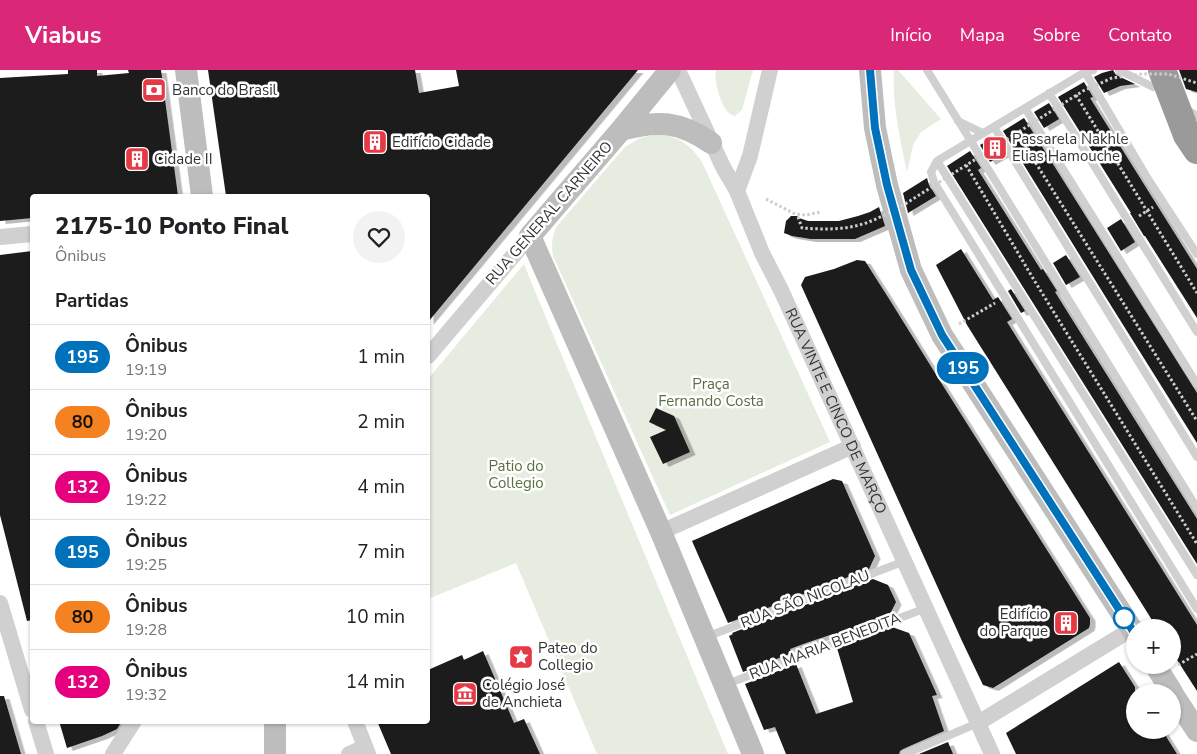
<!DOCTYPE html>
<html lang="pt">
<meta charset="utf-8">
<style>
:root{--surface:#fff;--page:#f2f2f2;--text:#202124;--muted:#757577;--line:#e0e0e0;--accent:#db2777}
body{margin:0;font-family:"Nunito Sans",sans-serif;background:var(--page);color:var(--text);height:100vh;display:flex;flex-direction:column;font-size:19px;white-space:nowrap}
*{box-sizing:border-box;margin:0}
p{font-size:16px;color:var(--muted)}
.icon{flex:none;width:28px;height:28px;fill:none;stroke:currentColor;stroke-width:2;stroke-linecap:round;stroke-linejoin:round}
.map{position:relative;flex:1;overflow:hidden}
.sheet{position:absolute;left:30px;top:124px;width:400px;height:530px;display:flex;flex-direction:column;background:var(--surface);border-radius:5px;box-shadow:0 1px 4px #0004}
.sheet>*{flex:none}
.badge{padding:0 10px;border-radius:16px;font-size:18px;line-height:32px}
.controls{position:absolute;left:1126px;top:549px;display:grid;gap:10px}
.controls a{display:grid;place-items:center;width:55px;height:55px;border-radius:50%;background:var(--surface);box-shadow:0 1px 4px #0004;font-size:25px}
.map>.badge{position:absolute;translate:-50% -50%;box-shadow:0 0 0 2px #fff}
h2{padding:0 25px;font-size:19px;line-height:45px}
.round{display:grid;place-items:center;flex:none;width:52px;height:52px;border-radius:26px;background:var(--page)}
.headline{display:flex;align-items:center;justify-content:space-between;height:85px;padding:0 25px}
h1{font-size:24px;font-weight:800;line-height:38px}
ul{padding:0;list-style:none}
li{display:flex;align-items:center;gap:15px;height:65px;padding:0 25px;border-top:1px solid var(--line)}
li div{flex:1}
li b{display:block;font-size:19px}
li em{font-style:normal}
li .badge{min-width:55px;font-weight:700;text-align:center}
header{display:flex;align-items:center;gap:30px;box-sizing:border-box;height:70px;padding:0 25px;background:var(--accent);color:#fff}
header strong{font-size:24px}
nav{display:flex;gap:28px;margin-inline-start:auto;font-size:18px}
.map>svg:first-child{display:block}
.green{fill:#e6ecdf}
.building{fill:#1a1a1a;filter:url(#shadow)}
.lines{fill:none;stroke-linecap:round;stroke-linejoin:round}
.path{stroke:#cdcdcd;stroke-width:3;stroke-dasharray:2.5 2.5;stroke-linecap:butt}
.lane{stroke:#d0d0d0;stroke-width:8}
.street{stroke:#d0d0d0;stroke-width:16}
.secondary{stroke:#bdbdbd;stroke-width:22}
.highway{stroke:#9a9a9a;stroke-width:28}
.path-bridge{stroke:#cdcdcd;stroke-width:3;stroke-dasharray:2.5 2.5;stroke-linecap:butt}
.line-casing{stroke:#fff;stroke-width:11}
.line{stroke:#0072bc;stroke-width:8}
.stop-dot{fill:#fff;stroke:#0072bc;stroke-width:2.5}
.labels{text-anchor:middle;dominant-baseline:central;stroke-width:5;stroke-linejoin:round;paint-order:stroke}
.poi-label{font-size:15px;fill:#333;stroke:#fff;text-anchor:start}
.street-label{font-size:15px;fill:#333;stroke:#fff}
.park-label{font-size:15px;fill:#56703f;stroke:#fff}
</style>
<header>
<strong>Viabus</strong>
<nav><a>Início</a><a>Mapa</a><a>Sobre</a><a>Contato</a></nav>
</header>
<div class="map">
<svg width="1197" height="684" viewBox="0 0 1197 684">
<defs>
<filter id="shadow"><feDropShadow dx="5.5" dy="3" stdDeviation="0" flood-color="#0004"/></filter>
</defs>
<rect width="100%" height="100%" fill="#fff"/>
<path class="green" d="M716,0h37l-11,40 -7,6c-3,-1 -5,-2 -7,-4 -7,-6 -15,-34 -12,-42z
M894,0h4l43,49 -20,13 -8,13 -6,27c-7,-34 -15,-67 -13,-102z
M654,65c23,0 35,8 48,27l128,280 -160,73 -117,-259c-2,-11 -1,-20 4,-30l68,-79 15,-9z
M524,194l8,20 196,470h-131l-81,-191 -88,36v-220z"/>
<path class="building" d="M68,0h29v6l32,-3 -1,-3h33l17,126h-146v22l-32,3v-143l68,-4z
M208,0h207l4,23 40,-7 -3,-16h182l-210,252v-126h-202z
M1113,0l3,5 19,9 -15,2 -16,7 -10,-16 8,-4z
M1179,0h18v22l-11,-3z
M1084,12l9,15 -3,1 107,171v49l-52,-82h-1l-14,-23h1l-73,-116z
M1049,33l10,16 -15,9 -10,-16z
M1024,48l173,275v50l-92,-147 -102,-165z
M994,67l10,17 -14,8 -10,-17z
M970,81l11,17 -3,2 63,100 2,-1 14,22 -2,1 142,227v45l-250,-398z
M927,108l2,7 7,11 -28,17 -5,-20z
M879,137l6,19 -30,13h-44l-19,-3 -8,-3 2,-12 5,-5h6l2,2 9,3h31l19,-5 12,-4z
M1121,149l14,23 -14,9 -14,-23z
M961,179l32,51 5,-3 14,22 -5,3 190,303v66l-25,-39v-24h-15l-190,-303 -31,-60z
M32,181v369l-5,1 -27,-106v-260z
M1066,185l14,22 -14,8 -13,-22z
M857,190l8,1 26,41 49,79 150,237v6l-1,4 -96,60 -10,-3 -21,-44 -161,-356 4,-8 29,-8z
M1011,219l14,22 -4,2 -13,-22z
M656,338l18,8 16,36 -27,12 -13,-27 16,-7 -17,-8z
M833,409l9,2 33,75 -6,13 -141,54 -36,-82z
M873,509l15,6 8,17 -7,14 -55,21 -1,-3 -27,9 -16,6 2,4 -49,19 -14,-36 4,-2 -1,-1z
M892,557l17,6 28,62 -5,1 12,35 -41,18 -3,2 -1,3h-113l-11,-27 -11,3 -19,-46 51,-20 20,50 37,-12 -16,-54z
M483,581l31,72 10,-4 16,35h-149l-14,-33h51v-51l34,-15 2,5z
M1119,592l16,25v43h27l15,24h-161l-10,-21z
M0,626h4l17,58h-21z
M59,651h63l-5,8 -15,7 -35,12z
M948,672l5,12h-34z"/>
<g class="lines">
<path class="path" d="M1076,25l121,198
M1017,63l180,288
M966,95l68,115 163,264
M766,129l29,15 11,1 15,-3
M1139,146l14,-9
M959,254l36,-21
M1178,595l19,-11"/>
<path class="lane" d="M927,0l270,438
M1093,0l-8,2 -148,89 -6,11 3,10 263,427
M1119,0l34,17
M1085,2l63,107 49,75
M1049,23l148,239
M1025,38l172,276
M1186,39l11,7
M958,51l25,12
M994,57l203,330
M937,91l260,414
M706,567l199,-76
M727,614l199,-76
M905,684l73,-31"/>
<g class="street">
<path id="s1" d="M678,0l45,97 14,24 25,62 19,37 211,464"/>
<path d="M737,121l13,-35 20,-86"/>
<path d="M0,167l32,-3"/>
<path d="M428,286l102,-120"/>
<path d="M661,462l192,-86"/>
<path d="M0,533l32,107"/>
<path d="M36,651l10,33"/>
<path d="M355,651l13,33"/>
<path d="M978,653l154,-94"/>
<path d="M113,684l21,-33"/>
<path d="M349,684l16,-7"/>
</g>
<path class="secondary" d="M186,0l16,126
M670,0l-49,60 -91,106 131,296 92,222
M870,0l5,58 12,57 24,85 31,65 193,299
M621,60c36,-10 59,-9 90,13
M1155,595l17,27
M1172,623l25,38
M275,651v33"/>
<path class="highway" d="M1162,0l25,65 10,15"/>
<path class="path-bridge" d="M798,147l4,11c16,1 32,2 48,-1 20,-3 38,-14 55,-23l178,-113 29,-13 30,-4h26l29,9"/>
</g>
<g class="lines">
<defs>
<path id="line" d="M870,0l5,58 12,57 24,85 31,65 193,299"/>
</defs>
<use href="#line" class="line-casing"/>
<use href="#line" class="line"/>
</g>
<defs>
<symbol id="bank-square" viewBox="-11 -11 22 22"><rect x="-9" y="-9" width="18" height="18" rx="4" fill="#e63946" stroke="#fff"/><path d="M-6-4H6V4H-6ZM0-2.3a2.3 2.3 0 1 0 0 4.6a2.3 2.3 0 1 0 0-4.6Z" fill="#fff"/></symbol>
<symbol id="building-square" viewBox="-11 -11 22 22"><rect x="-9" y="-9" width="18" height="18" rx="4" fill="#e63946" stroke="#fff"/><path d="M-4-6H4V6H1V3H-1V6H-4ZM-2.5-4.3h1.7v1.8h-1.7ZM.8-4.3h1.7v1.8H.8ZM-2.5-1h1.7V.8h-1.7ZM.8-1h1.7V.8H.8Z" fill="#fff"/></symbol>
<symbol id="sight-square" viewBox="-11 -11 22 22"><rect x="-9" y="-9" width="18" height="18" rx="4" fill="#e63946" stroke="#fff"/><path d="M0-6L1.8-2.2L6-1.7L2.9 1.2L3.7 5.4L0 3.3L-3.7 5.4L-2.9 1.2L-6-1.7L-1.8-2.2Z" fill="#fff"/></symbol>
<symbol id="museum-square" viewBox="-11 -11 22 22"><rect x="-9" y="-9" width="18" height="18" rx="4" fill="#e63946" stroke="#fff"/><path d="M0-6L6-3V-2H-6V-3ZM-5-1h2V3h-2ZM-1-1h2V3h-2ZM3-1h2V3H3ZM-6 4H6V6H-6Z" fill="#fff"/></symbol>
</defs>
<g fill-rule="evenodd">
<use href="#bank-square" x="140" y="6" width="28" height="28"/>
<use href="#building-square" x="361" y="58" width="28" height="28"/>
<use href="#building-square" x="981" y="64" width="28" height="28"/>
<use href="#building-square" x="123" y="75" width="28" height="28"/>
<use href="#building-square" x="1052" y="539" width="28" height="28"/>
<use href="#sight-square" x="507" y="573" width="28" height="28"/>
<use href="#museum-square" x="451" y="610" width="28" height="28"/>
</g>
<circle class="stop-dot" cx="1124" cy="548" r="10"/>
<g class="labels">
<g class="poi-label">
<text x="172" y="20">Banco do Brasil</text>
<text x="1012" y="69">Passarela Nakhle<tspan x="1012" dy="17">Elias Hamouche</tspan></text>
<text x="392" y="72">Edifício Cidade</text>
<text x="154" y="89">Cidade II</text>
<text x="1048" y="544" text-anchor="end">Edifício<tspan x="1048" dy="17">do Parque</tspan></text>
<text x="538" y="578">Pateo do<tspan x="538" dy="17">Collegio</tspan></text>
<text x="482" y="615">Colégio José<tspan x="482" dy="17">de Anchieta</tspan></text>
</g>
<g class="street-label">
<text transform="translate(549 143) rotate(-49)">RUA GENERAL CARNEIRO</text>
<text stroke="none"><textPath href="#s1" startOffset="376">RUA VINTE E CINCO DE MARÇO</textPath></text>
<text transform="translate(805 529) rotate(-21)">RUA SÃO NICOLAU</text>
<text transform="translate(825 576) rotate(-21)">RUA MARIA BENEDITA</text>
</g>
<g class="park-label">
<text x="711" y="314">Praça<tspan x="711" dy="17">Fernando Costa</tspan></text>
<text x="516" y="396">Patio do<tspan x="516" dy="17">Collegio</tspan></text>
</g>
</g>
</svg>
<div class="controls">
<a>+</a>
<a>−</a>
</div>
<b class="badge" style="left:963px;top:298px;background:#0072bc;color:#fff">195</b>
<section class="sheet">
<div class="headline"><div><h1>2175-10 Ponto Final</h1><p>Ônibus</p></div><a class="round"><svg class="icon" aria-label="heart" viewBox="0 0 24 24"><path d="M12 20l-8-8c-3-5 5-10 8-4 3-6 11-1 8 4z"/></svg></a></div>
<h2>Partidas</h2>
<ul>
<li><span class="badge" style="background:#0072bc;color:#fff">195</span><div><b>Ônibus</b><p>19:19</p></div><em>1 min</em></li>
<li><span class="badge" style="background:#f58220;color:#111">80</span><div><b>Ônibus</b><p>19:20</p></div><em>2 min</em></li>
<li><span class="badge" style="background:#e6007e;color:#fff">132</span><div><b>Ônibus</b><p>19:22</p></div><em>4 min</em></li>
<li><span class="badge" style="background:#0072bc;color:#fff">195</span><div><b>Ônibus</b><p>19:25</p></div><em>7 min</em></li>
<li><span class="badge" style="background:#f58220;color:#111">80</span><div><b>Ônibus</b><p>19:28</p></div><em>10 min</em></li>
<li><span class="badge" style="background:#e6007e;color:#fff">132</span><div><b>Ônibus</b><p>19:32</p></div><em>14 min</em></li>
</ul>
</section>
</div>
